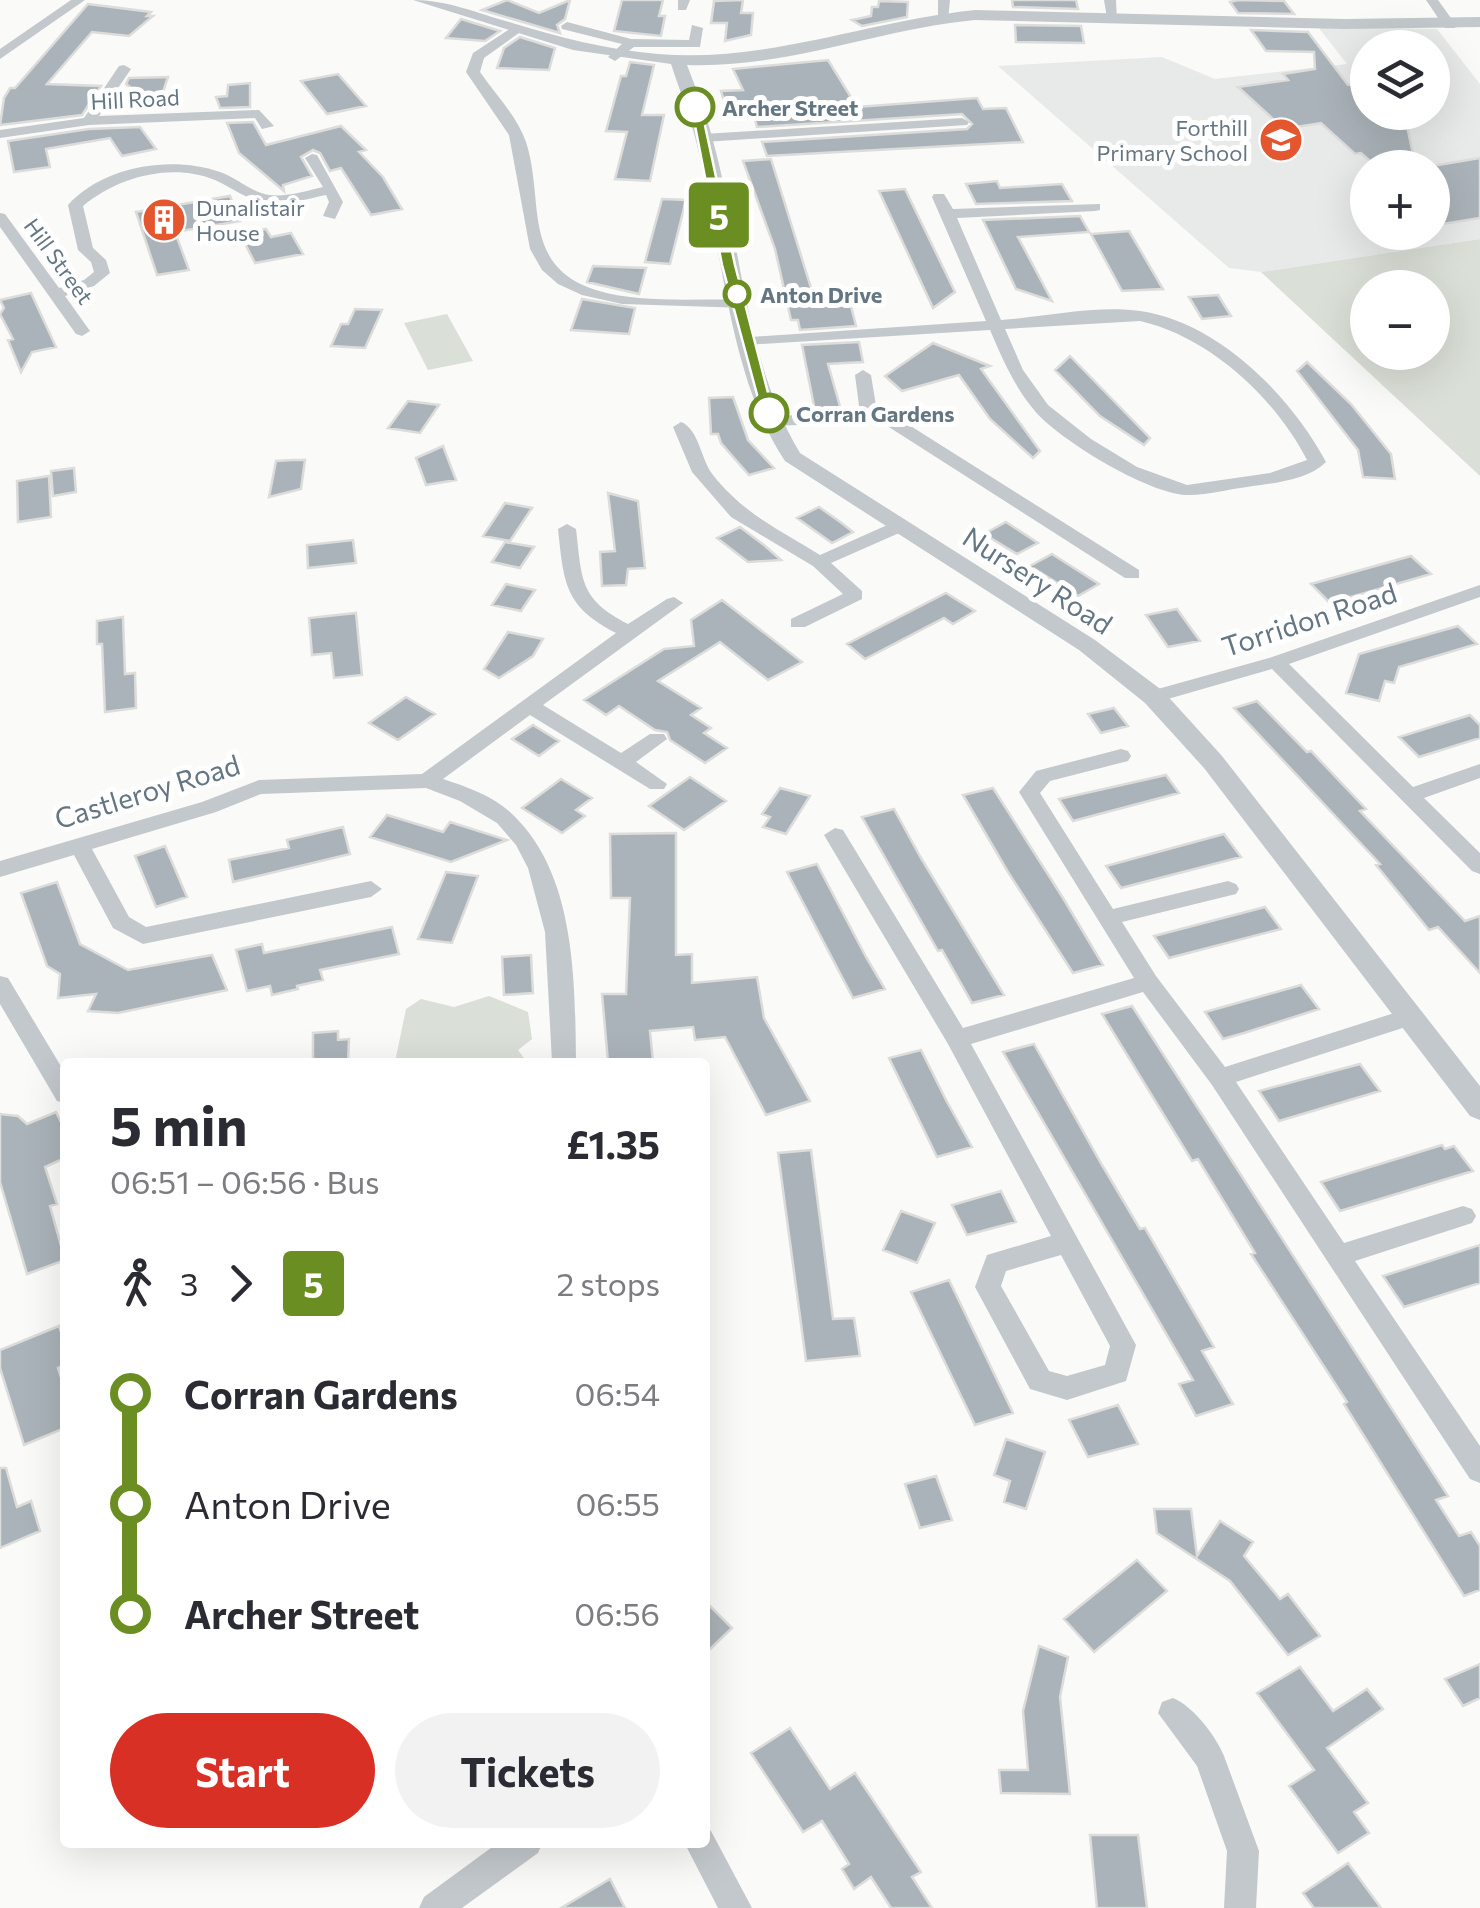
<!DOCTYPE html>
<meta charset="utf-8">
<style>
:root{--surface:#fff;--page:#f2f2f3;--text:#2b2b33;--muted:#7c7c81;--accent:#d93025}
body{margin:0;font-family:Commissioner,sans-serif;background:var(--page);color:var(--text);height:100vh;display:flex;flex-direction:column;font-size:38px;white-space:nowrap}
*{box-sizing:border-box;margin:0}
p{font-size:32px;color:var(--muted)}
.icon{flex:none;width:55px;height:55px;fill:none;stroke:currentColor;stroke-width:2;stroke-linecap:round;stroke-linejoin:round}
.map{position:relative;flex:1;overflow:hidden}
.panel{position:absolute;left:60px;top:1058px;width:650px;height:790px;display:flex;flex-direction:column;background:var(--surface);border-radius:10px;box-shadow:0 10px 40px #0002}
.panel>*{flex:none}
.badge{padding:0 20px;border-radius:8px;font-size:35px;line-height:65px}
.controls{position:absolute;left:1350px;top:30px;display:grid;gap:20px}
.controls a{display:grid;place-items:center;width:100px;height:100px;border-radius:50%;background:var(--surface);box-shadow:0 10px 40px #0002;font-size:50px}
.map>.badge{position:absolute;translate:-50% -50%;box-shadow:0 0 0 5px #fff}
.legs{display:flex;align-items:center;gap:15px;height:110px;padding:0 50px;font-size:32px}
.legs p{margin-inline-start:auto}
.headline{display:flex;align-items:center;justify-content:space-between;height:170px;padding:0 50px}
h1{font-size:55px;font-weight:700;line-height:75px}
.action{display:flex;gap:20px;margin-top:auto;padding:20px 50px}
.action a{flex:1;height:115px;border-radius:60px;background:var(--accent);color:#fff;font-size:40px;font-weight:700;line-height:115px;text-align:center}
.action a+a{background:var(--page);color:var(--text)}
ul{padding:0 50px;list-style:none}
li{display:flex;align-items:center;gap:35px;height:110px;font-size:38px}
li i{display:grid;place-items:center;width:15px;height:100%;margin:0 12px;background:currentColor}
li i::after{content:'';width:25px;height:25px;margin:-12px;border:8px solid;border-radius:50%;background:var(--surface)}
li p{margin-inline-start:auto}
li:first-child i{background:linear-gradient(#0000 50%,currentColor 0)}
li:last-child i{background:linear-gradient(currentColor 50%,#0000 0)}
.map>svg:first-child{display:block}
.built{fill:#e8e9e9;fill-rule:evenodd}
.green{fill:#dadfd7;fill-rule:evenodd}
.building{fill:#aab3b9;stroke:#dcdcda;stroke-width:2.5}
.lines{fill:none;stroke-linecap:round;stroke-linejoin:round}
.minor{fill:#c3c8cc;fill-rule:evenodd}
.tertiary{fill:#c3c8cc;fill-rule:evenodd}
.line-1{fill:#6b8e23;stroke:#fff;stroke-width:2.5}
.stop-1-dot{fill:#fff;stroke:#6b8e23;stroke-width:5}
.labels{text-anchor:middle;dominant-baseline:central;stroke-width:10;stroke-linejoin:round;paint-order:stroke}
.far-street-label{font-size:22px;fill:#657683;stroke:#fff}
.far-stop-label{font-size:22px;font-weight:bold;fill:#657683;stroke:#fff;text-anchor:start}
.far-poi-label{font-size:22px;fill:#657683;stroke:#fff;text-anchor:end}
.street-label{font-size:28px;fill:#657683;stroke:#fff}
</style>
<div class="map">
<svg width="1480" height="1908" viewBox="0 0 1480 1908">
<rect width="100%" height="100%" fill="#fafaf8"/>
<path class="built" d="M1318,27l119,2 43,55v155l-219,33 -32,-4 -231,-202 164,-9 53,22 132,-15zM1368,48h64v64h-64zM1368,168h64v64h-64z"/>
<path class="green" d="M1480,239v237l-219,-204zM1368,288h64v64h-64z
M447,314l26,47 -45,9 -24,-47z
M489,996l39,16 4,27 -14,11 9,12h-132l11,-53 15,-10 33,8z"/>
<path class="building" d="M507,0l32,13 31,-13 -5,19 -8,6 3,8 -78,-23z
M622,0h41l-4,16h6l-4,20 -47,-5z
M743,0l-2,13h12l-2,22 -26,6 2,-18h-16l3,-22z
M1012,0h64l2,9 -65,-2z
M1238,0l46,1 10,13 -56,-1 -8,-11z
M879,1l29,1 -1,15 -45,9 -10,-6 19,-4 1,-9h6z
M88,4l63,8 -4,4h6l-24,20 -37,-4 -45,52 54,2 -19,29 -82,10 4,-27 6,-10h5z
M461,19l39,12 -15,10 -39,-3z
M1015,25l66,1 3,17 -68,-1z
M1251,30l57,2 40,53 20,-3v30h36l12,56h-38l-17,-15 -6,1 -34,-31 -37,6 -46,-42 50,-7 -5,-6 32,-5 -1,-17 -48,-1z
M520,37l35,11 -6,22 -52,-2 7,-20z
M828,60l29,47 120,-9 6,11 23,-1 17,34 -256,14 -5,-14 205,-13 5,-5 -10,-10 -205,13 -4,-15 -25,2 -7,-23 22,-1 -10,-21z
M630,62l24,3 -12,50h22l-14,66 -35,-2 12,-47 -21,-1 15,-55h5z
M338,74l28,32 -39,8 -26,-33z
M168,77l-10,30 -32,-23 3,-6z
M250,83v24l-30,1 -4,-11 11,-1 1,-11z
M253,122l13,23 75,-19 25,24 -7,2 24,25 19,32 -31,6 -30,-47 -11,3 -10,-18 -7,-3 -12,7 11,19 -29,9 1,6 -45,-38 -12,-30z
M140,127l16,22 -34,7 -12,-18 -64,11 4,18 -36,5 -6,-31 81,-12z
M1480,158v60l-37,6 -11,-8v-50z
M771,159l45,145 34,-2 6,24 -56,4 -2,-10h-7l-16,-71 -32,-88z
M997,181l3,7 62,-4 10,17 -96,3 -10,-20z
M905,189l50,103 -22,16 -54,-117z
M230,196l10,25 -65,11 14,38 -32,5 -21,-63z
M662,199l24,1 -16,64 -25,-2z
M1080,216l9,16 -71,5 34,64 -36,-12 -33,-69z
M266,229l5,8 20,-4 12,21 -48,9 -15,-29z
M1129,231l34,58 -41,2 -31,-57z
M593,266l53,2 -7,26 -52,-12z
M31,293l25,54 -24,5 -11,20 -13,-32 5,-1 -13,-25 4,-6 -4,-8z
M1218,295l13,21 -29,3 -13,-22z
M582,299l53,9 -6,26 -58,-4z
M355,309l27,1 -17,38 -34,-2 10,-22h7z
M859,342l4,20 -35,2 13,46 -26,1 -13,-66z
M933,343l57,23 -9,3 59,82 -7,7 -43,-39 -31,-44 -57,16 -17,-15z
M1070,356l80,82 -6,7 -44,-29 -45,-46z
M1307,362l44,42 40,50 4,25 -32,-2 -5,-27 -61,-79z
M733,397l15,43 26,28 -25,7 -28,-32 -3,-9h-7l-2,-36z
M408,401l31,4 -19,28 -32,-5z
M443,446l13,34 -30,5 -10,-27z
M292,460h13l-4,29 -32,8 7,-36z
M74,468l2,24 -23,4 -2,-25z
M49,476l2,41 -33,5 -1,-41z
M608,493l30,8 7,67 -17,1 -2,16 -24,1 -2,-34 15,-1z
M505,503l27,5 -22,33 -27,-5z
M819,507l24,17 10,8 -21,11 -35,-25z
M1006,522l32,21 -21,11 -33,-20z
M740,527l24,18 17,15 -33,2 -31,-24z
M353,540l3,23 -48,5 -1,-23z
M505,542l29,5 -14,21 -28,-6z
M1052,554l47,30 -21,12 -48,-30z
M1411,556l20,18 -101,29 -19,-19z
M506,584l29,6 -14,21 -29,-6z
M946,593l29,18 -22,13 -9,-6 -79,41 -18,-15z
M722,600l80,62 -34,18 -48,-38 -62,39 43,27 -10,7 20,13 -7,5 23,15 -22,15 -35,-23 -3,-8 -12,-2 -36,-24 -13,9 -22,-15 80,-51 30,-3 -3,-26z
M1177,609l10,14 13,18 -32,6 -22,-32z
M356,613l6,62 -28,3 -3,-25 -19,2 -3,-37z
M123,617l2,57 10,-1 1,35 -31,4 -3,-68h-5v-23z
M1458,626l19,18 -78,23 -5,16 -9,-2 -6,20 -33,-8 13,-39z
M508,632l35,7 -10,17 -34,22 -15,-9z
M406,697l29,17 -37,26 -29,-17z
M1257,701l50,51 4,-1 55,58 -6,2 105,110 15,-5v57l-42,-46 -9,3 -53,-65 4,-1 -146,-156z
M1114,708l14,18 -27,7 -13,-19z
M1470,715l10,10v13l-61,19 -20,-20z
M533,725l26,16 -20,15 -27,-17z
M1166,775l13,18 -106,28 -14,-22z
M690,777l36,24 -42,29 -35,-24z
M561,779l31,19 -16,12 9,6 -23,17 -40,-25z
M780,788l30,8 -24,38 -23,-7 7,-10 -8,-3z
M993,788l70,110 40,67 -30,8 -65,-101 -45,-77z
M894,809l27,49 83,137 -32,8 -30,-53 -4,1 -76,-134z
M387,815l56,17 7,-10 57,18 -56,22 -81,-25z
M343,827l7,27 -117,28 -4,-22 60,-12 -2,-8z
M676,833v122l16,-1v29l65,-6 7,41 46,83 -44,14 -41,-78 -30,3 -2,-13 -43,4 3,31h-45l-6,-68h24l4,-96h-19l-1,-64z
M1224,834l17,23 -120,31 -15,-22z
M165,846l22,51 -31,10 -21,-51z
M817,864l49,93 19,32 -32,9 -66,-126z
M446,872l32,4 -26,67 -34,-4z
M57,882l23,62 48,26 84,-15 15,35 -109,23 -30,-2 8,-17 -38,4 2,-24 -13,-8 -26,-73z
M1265,907l16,22 -112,29 -15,-22z
M392,927l7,27 -79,16 3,10 -26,6 1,3 -26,6 -2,-9 -23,5 -11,-41 26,-6 2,9z
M531,955l2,38 -29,2 -2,-38z
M1301,985l18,24 -75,24 -21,6 -18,-27z
M1132,1006l316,490 -12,4 23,36 12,-4 9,14v44l-16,6 -120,-192 3,-2 -96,-148 4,-1 -57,-94 -6,2 -90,-147z
M338,1031v9l11,-1 -1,23h-35v-29z
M1034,1044l68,121 38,64 5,-1 69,119 -12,4 31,53 -37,12 -17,-32 14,-4 -190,-328z
M921,1050l25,50 26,47 -35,10 -48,-99z
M1360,1064l20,27 -101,30 -20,-30z
M56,1112l9,18v28l-20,9 12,37 -7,2 15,54 -38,14 -27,-92v-68l18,2 9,8z
M1442,1145l3,4 9,-3 19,25 -133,40 -19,-29z
M811,1150l22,169 21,-1 6,38 -54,5 -28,-208z
M1001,1191l15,31 -49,13 -15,-30z
M901,1211l34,12 -18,40 -34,-13z
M1480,1245v38l-76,24 -21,-31z
M949,1280l64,133 -38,12 -64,-133z
M59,1326l6,17v22l-7,3 7,22v38l-41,17 -24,-77v-18z
M1118,1405l20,39 -50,13 -19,-37z
M1006,1439l39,13 -19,57 -22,-7 6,-21 -16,-6z
M0,1468h6l11,39 14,-6 9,30 -40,17z
M936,1476l16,44 -32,8 -15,-44z
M1154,1509h37l6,47 23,-35 33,21 -9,14 36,43 8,-5 32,42 -32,19 -58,-74 -73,-48z
M1137,1560l30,31 -73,61 -30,-33z
M705,1601l27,27 -27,26z
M1039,1646l29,11 -8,40 10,97 -69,-1 -2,-23h29l-5,-59z
M1480,1664v34l-17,8 -18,-27z
M1300,1667l33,44 34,-22 16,20 -56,39 41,55 -14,9 15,21 -31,20 -49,-67 25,-16 -57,-77z
M790,1728l40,61 25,-16 66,99 -9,5 20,31h-41l-20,-31 -17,12 -12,-20 7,-5 -27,-43 -19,11 -52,-79z
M1090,1835h48l9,73h-50z
M1348,1863l33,45h-67l-11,-15z
M610,1879l15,29h-64z"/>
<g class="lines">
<path class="minor" d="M71,0h14l-85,59v-10z
M678,0h12l-4,10h-8z
M938,0h12l-2,20 -10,-3z
M1104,0h12l1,21 -10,-3z
M1426,0h12l18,25 -1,3h-10z
M567,22l64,17 58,1 3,-15 11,3 -3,19h-66l-19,14 -7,-4 14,-13 -60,-15 -1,-3z
M514,26l6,4 -1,3 -35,25 -4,14c15,22 37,44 46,70 19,58 -6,124 70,148 45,14 98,8 145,10l6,2v6l-125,-4 -40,-9 -24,-11 -16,-14 -12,-21 -21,-114 -43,-63 7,-19z
M124,65l7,4 -32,47 160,-6 15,16 -12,3 -7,-11 -166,7 -89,13v-8l84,-12 35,-52z
M962,118l7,4 -2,3 -263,17 -7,-4 7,-4z
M312,154l5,1 26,47 -8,17 -12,-3 6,-14 -3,-7c-19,4 -41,11 -61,8 -19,-4 -33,-15 -50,-23 -43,-18 -98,-3 -132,26l10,42 13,12 4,13 -16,13 -29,10 25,35 -8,5 -6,-2 -76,-107v-14l5,1 54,74 25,-8 10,-8 -3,-10 -13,-12 -10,-45c35,-39 103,-50 152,-33 17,6 31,20 49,23 18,2 37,-4 54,-8l-18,-29z
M934,194h10l9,15 147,-5v6l-5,1 -138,7 44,102c45,-3 94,-15 139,-9 78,11 150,84 186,151 -19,19 -54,21 -79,25 -19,2 -42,9 -61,8 -39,-2 -127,-55 -152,-85 -20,-24 -32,-52 -44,-80l-245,15 -2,-3 8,-5 235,-16 -54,-124zM1140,321c70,16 135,77 167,139l-37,13 -83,12 -50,-18 -46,-28 -43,-34 -25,-35 -18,-41z
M863,370l8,5 6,37 13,1 249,157v8h-14l-244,-156 -110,4 -8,-5 8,-5 89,-3 -5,-38z
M681,422c18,7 20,38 32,53 30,38 66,55 107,80l74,-33h12v8l-75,33 31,28v8l-57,28h-14v-8l52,-25 -30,-28 -82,-49 -39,-45 -19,-45z
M567,524l9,5c6,50 3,70 52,95l39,-25 7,-2 9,6 -140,102 78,48 29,-19h14l3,5 -31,23 31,22 -3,5h-14l-120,-74 -87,64c24,8 51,17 69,35 64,60 63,167 64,248h-24l-7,-130 -17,-64 -12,-23 -19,-22 -37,-22 -34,-13 -165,6 -45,18 -124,37 37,68 17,10 225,-46 11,8 -11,8 -228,47 -30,-16 -39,-73 -74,22v-16l202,-59 57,-22 163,-6 194,-141c-52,-27 -52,-50 -58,-104z
M1480,585v12l-191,67 124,123 67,-23v14l-56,20 56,55v21l-8,-3 -200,-202 -118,34 -10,-6 3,-5 122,-34z
M1121,749l7,2 3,5 -3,5 -78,20 -10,12 73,116 115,-28 8,3 3,5 -3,5 -114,28 34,54 69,91 185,-59 8,3 4,6 -4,6 -182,59 108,161 119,-37 9,3 4,7 -4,7 -117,38 125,185v37l-10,-4 -258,-394 -69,-93 -172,52 165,301 -10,36 -59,19 -37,-11 -55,-102 12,-32 64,-19 -103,-192 -124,-209 11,-7 8,2 120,198 171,-50 -115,-186 17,-21zM1061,1255l49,91 -5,19 -38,11 -18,-5 -48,-85 5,-15z
M0,976l8,2 57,95v30l-8,-2 -57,-97z
M1173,1698c20,8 43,38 51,58l35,95 -3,57h-32l3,-57 -30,-85 -39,-53 4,-11z
M705,1828l6,3 41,77h-34l-34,-66h21z
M499,1842h44l-5,11 -76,55h-43l5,-11z"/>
<path class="tertiary" d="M413,0c34,0 64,13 96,22 49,15 99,28 149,32 109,9 210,-33 317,-44l370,9 135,-2v10l-135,2 -370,-9c-96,9 -190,49 -288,45 9,24 19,48 25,72 29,104 32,222 88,316l295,187 68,51 59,65 258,330v34l-10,-4 -266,-348 -59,-65 -66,-53 -294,-189c-59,-88 -63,-223 -90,-324 -6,-24 -16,-48 -24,-73l-98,-14z"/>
</g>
<path class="line-1" d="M691,105l10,2 34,158 39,151 -12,-3 -40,-148z"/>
<defs>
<symbol id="school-disc" viewBox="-11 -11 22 22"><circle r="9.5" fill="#e4572e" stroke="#fff"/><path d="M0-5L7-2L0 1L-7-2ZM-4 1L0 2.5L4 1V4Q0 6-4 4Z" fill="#fff"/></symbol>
<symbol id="building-disc" viewBox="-11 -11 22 22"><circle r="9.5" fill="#e4572e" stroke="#fff"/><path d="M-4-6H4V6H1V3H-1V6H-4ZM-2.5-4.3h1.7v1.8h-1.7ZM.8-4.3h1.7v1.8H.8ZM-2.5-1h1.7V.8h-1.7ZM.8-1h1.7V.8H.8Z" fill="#fff"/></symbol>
</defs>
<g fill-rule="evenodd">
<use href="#school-disc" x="1256" y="115" width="50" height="50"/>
<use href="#building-disc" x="139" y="195" width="50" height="50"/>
</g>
<g class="stop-1-dot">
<circle cx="695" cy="107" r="18"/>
<circle cx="737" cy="294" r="12"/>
<circle cx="769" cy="413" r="18"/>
</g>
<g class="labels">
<g class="far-street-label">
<text transform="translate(135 99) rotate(-3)">Hill Road</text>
<text transform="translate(59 261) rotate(54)">Hill Street</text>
</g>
<g class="far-stop-label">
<text x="722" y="107">Archer Street</text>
<text x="760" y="294">Anton Drive</text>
<text x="796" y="413">Corran Gardens</text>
</g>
<g class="far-poi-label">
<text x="1248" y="127">Forthill<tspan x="1248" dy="25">Primary School</tspan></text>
<text x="196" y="207" text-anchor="start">Dunalistair<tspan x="196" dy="25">House</tspan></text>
</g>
<g class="street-label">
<text transform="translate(1038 580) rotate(33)">Nursery Road</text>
<text transform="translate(1309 619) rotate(-18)">Torridon Road</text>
<text transform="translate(147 791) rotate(-17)">Castleroy Road</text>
</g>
</g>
</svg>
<div class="controls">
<a><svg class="icon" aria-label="layers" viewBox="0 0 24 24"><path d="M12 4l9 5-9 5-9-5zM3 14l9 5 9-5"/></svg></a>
<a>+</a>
<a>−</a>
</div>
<b class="badge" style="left:719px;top:215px;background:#6b8e23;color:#fff">5</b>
<section class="panel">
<div class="headline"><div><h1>5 min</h1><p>06:51 – 06:56 · Bus</p></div><b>£1.35</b></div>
<div class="legs"><svg class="icon" aria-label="walk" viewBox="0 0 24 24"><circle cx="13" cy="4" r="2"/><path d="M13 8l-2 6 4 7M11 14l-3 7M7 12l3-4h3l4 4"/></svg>3<svg class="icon" aria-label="forward" viewBox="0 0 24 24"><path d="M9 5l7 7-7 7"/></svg><b class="badge" style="background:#6b8e23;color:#fff">5</b><p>2 stops</p></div>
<ul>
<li><i style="color:#6b8e23"></i><b>Corran Gardens</b><p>06:54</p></li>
<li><i style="color:#6b8e23"></i><span>Anton Drive</span><p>06:55</p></li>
<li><i style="color:#6b8e23"></i><b>Archer Street</b><p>06:56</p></li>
</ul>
<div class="action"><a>Start</a><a>Tickets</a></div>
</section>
</div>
